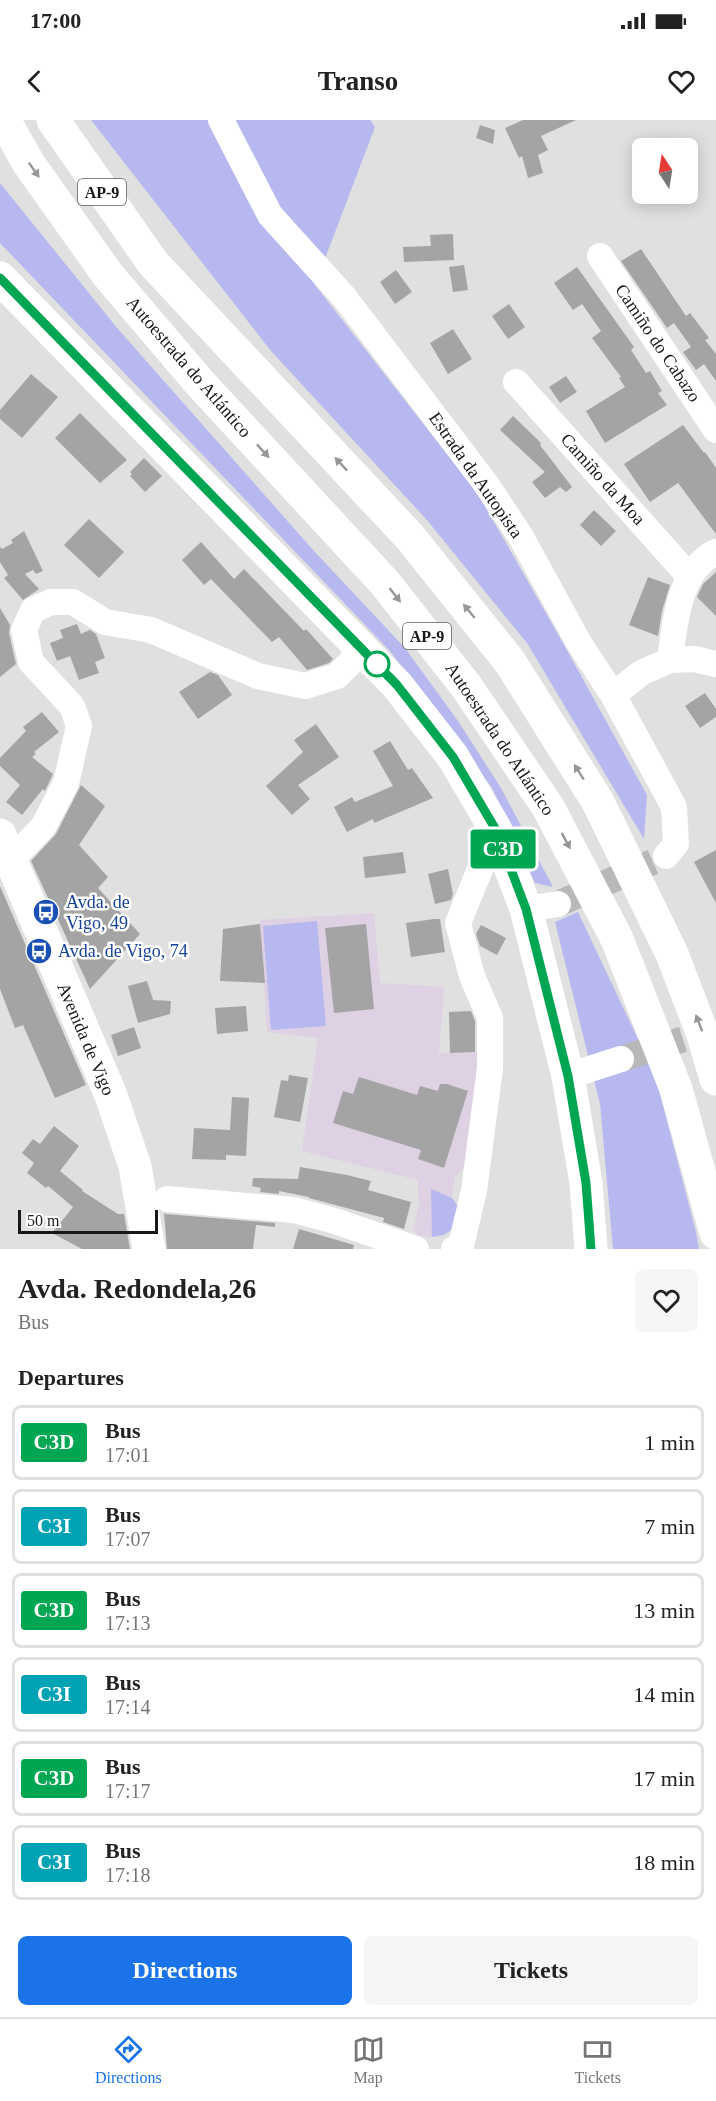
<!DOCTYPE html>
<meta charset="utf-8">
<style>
:root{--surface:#fff;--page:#f6f6f6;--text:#222;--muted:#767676;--line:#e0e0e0;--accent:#1a73e8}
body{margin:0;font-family:Georgia,serif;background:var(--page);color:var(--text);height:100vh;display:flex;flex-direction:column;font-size:22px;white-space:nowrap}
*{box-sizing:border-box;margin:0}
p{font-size:20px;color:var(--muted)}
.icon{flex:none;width:33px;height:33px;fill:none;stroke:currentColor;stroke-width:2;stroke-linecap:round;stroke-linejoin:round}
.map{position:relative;height:1129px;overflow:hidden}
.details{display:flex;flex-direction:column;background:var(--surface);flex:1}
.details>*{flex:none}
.badge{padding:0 12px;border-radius:4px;font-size:21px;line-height:39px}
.needle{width:39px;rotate:348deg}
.tools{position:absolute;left:632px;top:18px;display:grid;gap:12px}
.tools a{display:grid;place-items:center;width:66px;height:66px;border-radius:9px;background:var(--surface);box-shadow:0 3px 15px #0003;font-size:30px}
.scale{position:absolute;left:18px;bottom:15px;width:140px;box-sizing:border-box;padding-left:6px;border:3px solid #181818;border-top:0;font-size:16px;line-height:21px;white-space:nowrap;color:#181818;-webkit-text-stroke:4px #fff;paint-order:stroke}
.map>.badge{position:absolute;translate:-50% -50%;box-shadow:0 0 0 3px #fff}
h2{padding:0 18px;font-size:22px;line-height:54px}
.round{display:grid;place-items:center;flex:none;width:63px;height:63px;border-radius:9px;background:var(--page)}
.summary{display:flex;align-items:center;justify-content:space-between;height:102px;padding:0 18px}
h1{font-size:28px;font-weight:700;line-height:45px}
.action{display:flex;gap:12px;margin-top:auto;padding:12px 18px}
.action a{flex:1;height:69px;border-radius:9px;background:var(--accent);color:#fff;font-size:24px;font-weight:700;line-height:69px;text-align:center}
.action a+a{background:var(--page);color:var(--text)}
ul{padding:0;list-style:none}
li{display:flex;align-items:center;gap:18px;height:75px;margin:0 12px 9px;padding:0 6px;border:3px solid var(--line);border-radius:9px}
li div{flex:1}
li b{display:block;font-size:22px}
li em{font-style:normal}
li .badge{min-width:66px;font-weight:700;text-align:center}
.status{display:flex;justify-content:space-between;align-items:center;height:42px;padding:0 30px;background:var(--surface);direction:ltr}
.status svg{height:16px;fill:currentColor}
header{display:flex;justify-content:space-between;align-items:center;height:78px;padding:0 18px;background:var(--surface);font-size:27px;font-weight:700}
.tabs{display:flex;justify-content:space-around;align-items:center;height:84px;border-top:2px solid var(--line);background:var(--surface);font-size:16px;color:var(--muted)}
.tabs a{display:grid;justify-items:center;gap:3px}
.tabs .active{color:var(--accent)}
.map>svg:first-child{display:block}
.education{fill:#ded1e4}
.green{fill:#b7b8ef}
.building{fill:#a5a4a4}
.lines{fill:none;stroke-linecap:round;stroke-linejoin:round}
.minor-tunnel{stroke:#b8b8b9;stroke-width:26;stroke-dasharray:26 13;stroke-linecap:butt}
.minor{stroke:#fff;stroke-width:26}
.major{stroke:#fff;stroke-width:33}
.highway{stroke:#fff;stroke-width:33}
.oneway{fill:#979797}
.line-casing{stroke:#fff;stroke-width:14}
.line{stroke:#00a651;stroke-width:9}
.stop-dot{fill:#fff;stroke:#00a651;stroke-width:3}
.labels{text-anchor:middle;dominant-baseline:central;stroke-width:5;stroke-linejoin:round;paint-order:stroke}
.shield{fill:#fff;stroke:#5d5d5d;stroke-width:1.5}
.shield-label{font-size:16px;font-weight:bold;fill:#181818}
.street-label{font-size:18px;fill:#181818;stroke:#fff}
.transit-label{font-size:18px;fill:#164399;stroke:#fff;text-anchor:start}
</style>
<div class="status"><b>17:00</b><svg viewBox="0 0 49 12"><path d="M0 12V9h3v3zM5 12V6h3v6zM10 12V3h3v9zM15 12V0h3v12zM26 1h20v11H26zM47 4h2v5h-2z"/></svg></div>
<header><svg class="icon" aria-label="back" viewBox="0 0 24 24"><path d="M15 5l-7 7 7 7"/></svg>Transo<svg class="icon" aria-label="heart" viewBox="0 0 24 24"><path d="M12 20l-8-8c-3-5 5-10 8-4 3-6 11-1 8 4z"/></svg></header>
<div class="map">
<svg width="716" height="1129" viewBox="0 0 716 1129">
<rect width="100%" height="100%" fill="#e0e0e1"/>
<path class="education" d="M374,793l6,70 64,4 -5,66 40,-1 -11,110 -13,15 -3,20 11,16 -19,22 -12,2 -13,-1 -6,-5 7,-31 -2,-1v-19l-116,-29 16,-113 -51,-6 -7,-112z"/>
<path class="green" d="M91,0h279l5,7 -60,158 163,209 85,149 84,152 -3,44 -117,-196 -101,-124 -155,-168z
M0,63l118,146 196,222 91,97 53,73 43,67 52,99 -18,-4 -43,-95 -102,-137 -390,-408z
M578,792l77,163 41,157 3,17h-86l-13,-145 -45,-182z
M317,801l9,105 -55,4 -8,-104z
M431,1069l21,9 11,15 -2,10 -17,12 -12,2z"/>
<path class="building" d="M523,0h53l-35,16 7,14 -10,5 5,18 -15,5 -6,-22 -3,2 -14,-30z
M480,5l15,5 -2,14 -17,-6z
M453,114l1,26 -50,2 -1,-15 28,-1 -1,-11z
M641,129l45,67 4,-3 19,25 -4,2 11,14v27l-12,-17 -8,6 -13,-18 8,-5 -17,-24 -7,5 -46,-67z
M464,145l4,25 -15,2 -4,-25z
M577,147l57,80 -3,3 15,23 4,-2 12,20 -4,2 9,12 -62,38 -19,-32 39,-24 -6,-9 2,-1 -29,-39 9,-7 -19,-27 -9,6 -19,-27z
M396,150l16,22 -17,12 -15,-22z
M509,184l16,23 -17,12 -16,-23z
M453,209l19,30 -24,15 -18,-31z
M31,254l27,23 -36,41 -22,-19v-9z
M566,256l11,16 -17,11 -11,-16z
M80,293l47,47 -27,23 -45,-45z
M513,296l28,27 -1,2 32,42 -6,5 -6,-5 -15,11 -13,-16 13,-10 -45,-42z
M683,305l21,28 1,-1 11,16v66l-38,-51 -28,19 -26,-38z
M144,338l18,18 -17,16 -15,-16 2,-2 -2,-2z
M594,390l22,21 -15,15 -21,-21z
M89,399l35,33 -25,26 -35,-33z
M24,411l19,40 -7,3 -3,-4 -8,4 14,15 -16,11 -19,-22 4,-3 -8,-13v-15l2,2 11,-6 -2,-3z
M201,422l33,37 10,-10 60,62 2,-2 27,30 -4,4 -22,7 -28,-33 -7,5 -61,-63 -7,6 -22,-25z
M716,452v44l-19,-19 6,-13z
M648,457l22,8 -8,26 -4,25 -29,-11z
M0,488l10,17 -1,8 7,31 -16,13z
M77,504l4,10 9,-4 6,4 9,24 -10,4 4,11 -20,7 -9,-24 -13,5 -7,-18 13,-5 -3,-8z
M210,552l8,3 14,20 -34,24 -19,-27z
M705,573l11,16v8l-16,11 -15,-22z
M42,592l17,20 -25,20 2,2 -4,3 21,17 -8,17 -2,-2 -21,26 -16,-13 14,-17 -20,-19v-8l26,-27 -3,-4z
M316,604l23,33 -41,28 12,14 -18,16 -26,-29 37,-34 -9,-12z
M390,621l18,29 4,-2 21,30 -59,25 -1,-4 -26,13 -13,-25 18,-10 3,5 38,-16 -20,-35z
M81,665l24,21 -26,39 29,32 -10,11 42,46 -50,55 -59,-128 25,-27z
M716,730v53l-22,-41z
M403,732l3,21 -41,5 -2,-21z
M448,749l5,25 -2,6 -16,4 -7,-30z
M0,766l86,199 -31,13 -32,-73 -8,3 -15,-39z
M434,799h6l5,33 -34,5 -5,-34z
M260,804l5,59 -45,-2 3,-52z
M366,804l8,85 -40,4 -9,-85z
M481,805l25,13 -9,17 -17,-9 -4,-12z
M147,861l6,19 18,1 -1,13 -32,9 -10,-37z
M246,886l2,25 -31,3 -2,-26z
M471,891l4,10v31l-25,1 -1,-41z
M134,907l7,21 -23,8 -7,-21z
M289,955l19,3 -8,44 -26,-5 7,-37 7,1z
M359,957l58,18 3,-9 18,5 2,-7h7l21,7 -24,77 -26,-9 3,-9 -88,-27 10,-32 10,3z
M232,977l17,1 -3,58 -20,-1v5l-34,-1 2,-31 36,2z
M54,1006l25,20 -19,25 23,19 -1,1 36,23h6l6,35h-48l-30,-16 21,-26 -25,-21 -2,2 -19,-15 7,-10 -12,-10 11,-14 7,5z
M300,1047l47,8 24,6 -3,9 43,12 -7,27 -21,-7 1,-4 -75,-20v-1l-30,-6v3l-19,-2 1,-4 -9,-2 1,-8 45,1z
M164,1093l2,1 109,9v4l-19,-2 -3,24h-86z
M299,1109l55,16 -1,4h-60z"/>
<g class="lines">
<path class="minor-tunnel" d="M558,784l108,-48
M621,939l95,-30"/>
<path class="minor" d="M221,0l49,95 75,83 141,186 35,53 58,106 34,52 61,112 2,37 -10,12
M600,136l116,174
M516,262l173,194
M670,540l24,-1 22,5
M613,575l28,-22 29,-13c5,-37 8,-90 46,-108
M11,740l32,-33 23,-44 13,-57 -7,-20 -41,-44 -7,-32 9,-20 18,-8h22l32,20 46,8 107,46 47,10 32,-10 26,-26
M526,789l32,-5
M568,956l53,-17
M167,1079l127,11 41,11 81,28
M454,1129h6l14,-58 16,-123v-50l-18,-42 -14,-53 38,-93"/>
<path class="major" d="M0,715l110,258 25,73 14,83"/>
<path class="highway" d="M4,0l25,44 79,111 91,107 186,201 81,103 82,121 69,132 59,150 40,144
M53,0l100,143 256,273 101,126 88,140 74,152 31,81 13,44
M0,158l397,407 56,72 43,73 30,79 42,167 18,107 5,66"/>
</g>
<defs><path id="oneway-solid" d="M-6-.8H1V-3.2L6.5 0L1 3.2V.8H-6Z" transform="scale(1.5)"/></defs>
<g class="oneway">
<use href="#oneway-solid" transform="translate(34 50) rotate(55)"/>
<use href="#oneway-solid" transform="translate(263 331) rotate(47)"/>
<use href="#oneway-solid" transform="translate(341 344) rotate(-133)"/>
<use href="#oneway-solid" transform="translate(395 475) rotate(52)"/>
<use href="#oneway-solid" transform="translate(469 491) rotate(-129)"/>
<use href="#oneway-solid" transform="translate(579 652) rotate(-122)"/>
<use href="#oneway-solid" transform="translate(566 721) rotate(62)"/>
<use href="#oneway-solid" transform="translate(699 903) rotate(-111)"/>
</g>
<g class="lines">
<defs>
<path id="line" d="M0,158l397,407 56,72 43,73 30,79 42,167 18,107 5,66"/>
</defs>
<use href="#line" class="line-casing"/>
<use href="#line" class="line"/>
</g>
<defs>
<symbol id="bus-disc" viewBox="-11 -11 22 22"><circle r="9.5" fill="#1a4fb4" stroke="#fff"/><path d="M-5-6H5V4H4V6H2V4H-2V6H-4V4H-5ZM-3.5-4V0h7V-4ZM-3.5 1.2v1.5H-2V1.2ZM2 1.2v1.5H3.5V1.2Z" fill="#fff"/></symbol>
</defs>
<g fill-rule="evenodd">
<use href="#bus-disc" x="31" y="777" width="30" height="30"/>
<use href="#bus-disc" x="24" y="816" width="30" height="30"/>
</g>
<circle class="stop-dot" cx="377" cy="544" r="12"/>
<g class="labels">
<g class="shield">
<rect x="78" y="59" width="48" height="26" rx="4.5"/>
<rect x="403" y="503" width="48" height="26" rx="4.5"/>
</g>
<g class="shield-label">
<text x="102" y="72">AP-9</text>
<text x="427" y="516">AP-9</text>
</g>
<g class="street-label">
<text transform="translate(658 223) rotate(56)">Camiño do Cabazo</text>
<text transform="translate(189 247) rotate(49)">Autoestrada do Atlántico</text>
<text transform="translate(476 355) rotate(55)">Estrada da Autopista</text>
<text transform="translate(603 359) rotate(48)">Camiño da Moa</text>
<text transform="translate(500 619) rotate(56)">Autoestrada do Atlántico</text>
<text transform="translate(86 919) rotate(67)">Avenida de Vigo</text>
</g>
<g class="transit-label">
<text x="66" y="782">Avda. de<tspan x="66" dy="21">Vigo, 49</tspan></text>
<text x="58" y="831">Avda. de Vigo, 74</text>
</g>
</g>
</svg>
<div class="tools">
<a><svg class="needle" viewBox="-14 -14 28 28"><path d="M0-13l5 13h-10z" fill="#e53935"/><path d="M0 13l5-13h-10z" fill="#767676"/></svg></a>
</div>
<div class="scale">50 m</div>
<b class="badge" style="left:503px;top:729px;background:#00a651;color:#fff">C3D</b>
</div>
<section class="details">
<div class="summary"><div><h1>Avda. Redondela,26</h1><p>Bus</p></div><a class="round"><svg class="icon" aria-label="heart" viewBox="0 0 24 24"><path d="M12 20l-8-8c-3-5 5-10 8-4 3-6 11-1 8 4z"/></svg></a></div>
<h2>Departures</h2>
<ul>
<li><span class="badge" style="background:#00a651;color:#fff">C3D</span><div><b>Bus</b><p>17:01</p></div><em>1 min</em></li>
<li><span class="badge" style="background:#00a3b4;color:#fff">C3I</span><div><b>Bus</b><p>17:07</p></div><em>7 min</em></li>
<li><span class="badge" style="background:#00a651;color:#fff">C3D</span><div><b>Bus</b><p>17:13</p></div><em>13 min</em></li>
<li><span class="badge" style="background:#00a3b4;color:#fff">C3I</span><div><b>Bus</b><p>17:14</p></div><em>14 min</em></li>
<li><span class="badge" style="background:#00a651;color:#fff">C3D</span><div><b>Bus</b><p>17:17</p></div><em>17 min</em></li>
<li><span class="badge" style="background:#00a3b4;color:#fff">C3I</span><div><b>Bus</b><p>17:18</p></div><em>18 min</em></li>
</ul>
<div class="action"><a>Directions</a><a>Tickets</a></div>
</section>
<nav class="tabs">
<a class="active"><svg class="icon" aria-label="directions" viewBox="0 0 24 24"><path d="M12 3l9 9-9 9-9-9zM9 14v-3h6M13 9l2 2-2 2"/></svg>Directions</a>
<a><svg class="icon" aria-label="map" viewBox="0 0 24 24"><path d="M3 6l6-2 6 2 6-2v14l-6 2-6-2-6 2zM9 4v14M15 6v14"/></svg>Map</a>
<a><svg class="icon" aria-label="tickets" viewBox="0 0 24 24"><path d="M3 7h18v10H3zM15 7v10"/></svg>Tickets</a>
</nav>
